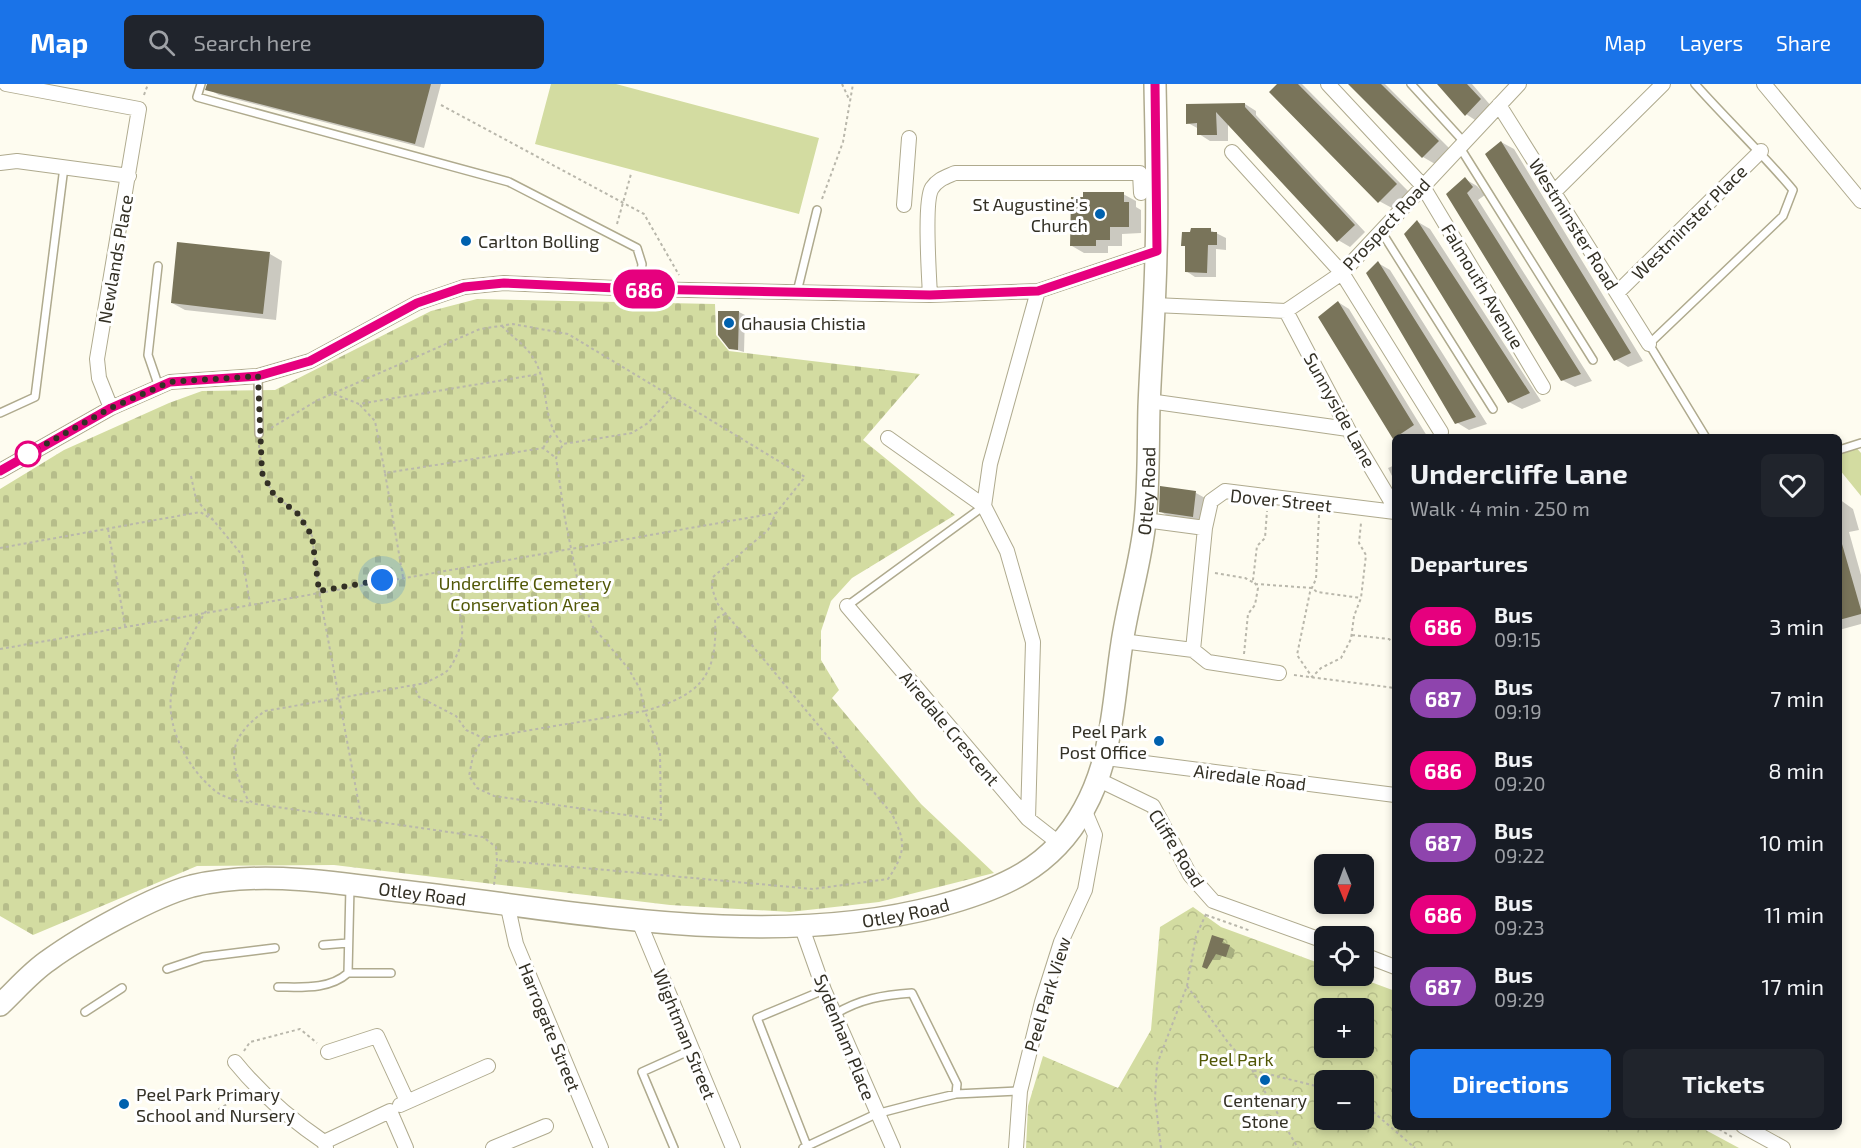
<!DOCTYPE html>
<meta charset="utf-8">
<style>
:root{--surface:#171b24;--page:#20242c;--text:#f1f3f6;--muted:#9ea1a6;--accent:#1a73e8}
body{margin:0;font-family:"Exo 2",sans-serif;background:var(--page);color:var(--text);height:100vh;display:flex;flex-direction:column;font-size:22px;white-space:nowrap}
*{box-sizing:border-box;margin:0}
p{font-size:20px;color:var(--muted)}
.icon{flex:none;width:33px;height:33px;fill:none;stroke:currentColor;stroke-width:2;stroke-linecap:round;stroke-linejoin:round}
.map{position:relative;flex:1;overflow:hidden}
.side{position:absolute;left:1392px;top:350px;width:450px;height:696px;display:flex;flex-direction:column;background:var(--surface);border-radius:9px;box-shadow:0 3px 9px #0003}
.side>*{flex:none}
.badge{padding:0 12px;border-radius:20px;font-size:21px;line-height:39px}
.needle{width:39px;rotate:179deg}
.tools{position:absolute;left:1314px;top:770px;display:grid;gap:12px}
.tools a{display:grid;place-items:center;width:60px;height:60px;border-radius:9px;background:var(--surface);box-shadow:0 3px 9px #0003;font-size:30px}
.you{position:absolute;width:30px;height:30px;margin:-15px;border:4px solid #fff;border-radius:50%;background:#1a73e8;box-shadow:0 0 0 9px #1a73e833}
.map>.badge{position:absolute;translate:-50% -50%;box-shadow:0 0 0 3px #fff}
h2{padding:0 18px;font-size:22px;line-height:54px}
.round{display:grid;place-items:center;flex:none;width:63px;height:63px;border-radius:9px;background:var(--page)}
.headline{display:flex;align-items:center;justify-content:space-between;height:102px;padding:0 18px}
h1{font-size:28px;font-weight:700;line-height:45px}
.primary-button{display:flex;gap:12px;margin-top:auto;padding:12px 18px}
.primary-button a{flex:1;height:69px;border-radius:9px;background:var(--accent);color:#fff;font-size:24px;font-weight:700;line-height:69px;text-align:center}
.primary-button a+a{background:var(--page);color:var(--text)}
ul{padding:0;list-style:none}
li{display:flex;align-items:center;gap:18px;height:72px;padding:0 18px}
li div{flex:1}
li b{display:block;font-size:22px}
li em{font-style:normal}
li .badge{min-width:66px;font-weight:700;text-align:center}
header{display:flex;align-items:center;gap:36px;box-sizing:border-box;height:84px;padding:0 30px;background:var(--accent);color:#fff}
header strong{font-size:28px}
nav{display:flex;gap:33px;margin-inline-start:auto;font-size:21px}
.search{width:420px;height:54px;background:var(--page);display:flex;align-items:center;gap:15px;box-sizing:border-box;padding:0 21px;border-radius:9px;color:var(--muted);font-size:22px}
.map>svg:first-child{display:block}
.forest{fill:url(#forest-crowns);fill-rule:evenodd}
.cemetery{fill:url(#cemetery-stones)}
.pitch{fill:#d3dca1}
.shadow{fill:#0003}
.building{fill:#79745a}
.lines{fill:none;stroke-linecap:round;stroke-linejoin:round}
.lane-casing{stroke:#afaa8e;stroke-width:10}
.street-casing{stroke:#afaa8e;stroke-width:16}
.primary-casing{stroke:#afaa8e;stroke-width:24}
.path{stroke:#b9b7ab;stroke-width:2;stroke-dasharray:3 3;stroke-linecap:butt}
.lane{stroke:#fff;stroke-width:7}
.street{stroke:#fff;stroke-width:14}
.primary{stroke:#fff;stroke-width:21}
.line-casing{stroke:#fff;stroke-width:14}
.line{stroke:#e6007e;stroke-width:9}
.walk{stroke:#333025;stroke-width:6;stroke-dasharray:0 10.8}
.poi-dot{fill:#0061ae;stroke:#fff;stroke-width:2}
.stop-dot{fill:#fff;stroke:#e6007e;stroke-width:3}
.labels{text-anchor:middle;dominant-baseline:central;stroke-width:6;stroke-linejoin:round;paint-order:stroke}
.poi-label{font-size:18px;fill:#333025;stroke:#fff;text-anchor:start}
.street-label{font-size:18px;fill:#333025;stroke:#fff}
.park-label{font-size:18px;fill:#515706;stroke:#fff}
</style>
<header>
<strong>Map</strong>
<div class="search"><svg class="icon" aria-label="search" viewBox="0 0 24 24"><circle cx="10" cy="10" r="6"/><path d="M15 15l6 6"/></svg>Search here</div>
<nav><a>Map</a><a>Layers</a><a>Share</a></nav>
</header>
<div class="map">
<svg width="1861" height="1064" viewBox="0 0 1861 1064">
<defs>
<pattern id="forest-crowns" width="20" height="18" patternUnits="userSpaceOnUse" patternTransform="scale(1.5)"><rect width="20" height="18" fill="#d3dca1"/><path d="M2 6a3 3 0 1 1 6 0M12 15a3 3 0 1 1 6 0" fill="none" stroke="#b6bd8a"/></pattern>
<pattern id="cemetery-stones" width="16" height="16" patternUnits="userSpaceOnUse" patternTransform="scale(1.5)"><rect width="16" height="16" fill="#d3dca1"/><path d="M2 7V4a2 2 0 0 1 4 0v3zM10 15v-3a2 2 0 0 1 4 0v3z" fill="#b6bd8a"/></pattern>
</defs>
<rect width="100%" height="100%" fill="#fefcf0"/>
<path class="forest" d="M1193,823l28,20 103,38v10h28l43,16v135l305,1 39,21h-713l2,-42 15,-50 75,32 33,-58 9,-103zM1324,924h40v39h-40zM1324,996h40v39h-40z"/>
<path class="cemetery" d="M477,215l238,5 1,31 13,16 191,23 -57,66 92,75 -103,63 -21,23 -10,30v29l18,30 -7,8 89,106 73,69 -115,29 -89,10 -120,-7 -336,-40 -137,1 -164,69 -33,-19v-427l64,-39 105,-47 33,-12 73,-1 156,-79z"/>
<path class="pitch" d="M551,0h65l203,54 -20,76 -264,-70z
M1853,360l8,9v43l-22,-27v-14z
M1439,1043h164l24,21h-166z"/>
<path class="shadow" d="M211,0h230l-17,64 -205,-53 -9,-5z
M1279,0h23l107,108 -17,16 -13,-7z
M1350,0h35l65,65 -15,15 -12,-7z
M1439,0h33l20,23 -14,15 -12,-8z
M1245,20l11,7v4l109,117 -15,15 -12,-7 -110,-118v19h-18l-11,-7v-5l-11,-6 -1,-18z
M1501,58l13,7 129,212 -15,6 -13,-8z
M1465,95l12,7 8,9 -7,5 114,181 -17,6 -13,-7 -114,-186z
M1123,110l13,7v6l5,3v23l-19,1v12h-14v7h-24l-12,-7z
M1418,138l12,7 111,172 -19,8 -13,-7z
M1210,146l16,8v12l-10,-1v28h-21l-9,-6 1,-24 -4,-2z
M270,170l12,7 -6,59 -91,-10 -13,-7z
M1378,179l12,7 97,154 -18,6 -13,-8z
M1338,218l11,7 78,127 -32,2 -75,-121z
M719,228h20l6,3 -1,37 -14,-4z
M1395,381v17l-7,-14z
M1196,409l9,5 -3,23 -33,-4 -9,-6z
M1839,415l14,10 6,21 -10,2 12,43v49l-22,6z
M1213,853l10,4 12,9 -3,9 -10,-3 -2,4h-7z"/>
<path class="building" d="M207,0h224l-16,60 -210,-54z
M1277,0h21l99,100 -19,19 -109,-111z
M1348,0h33l58,57 -17,17z
M1437,0h30l14,15 -16,17z
M1245,19v4l110,118 -18,17 -121,-130 1,23h-20v-12l-11,1v-20z
M1501,57l130,212 -17,8 -129,-207z
M1465,93l8,10 -6,6 114,181 -20,7 -115,-187z
M1083,108h41v10h5v25h-19v13h-14v6h-26l1,-49h12z
M1417,136l113,173 -22,10 -104,-169z
M1191,144h20v4h6v13h-9l-1,28 -22,-1v-26h-4l1,-14h8z
M177,158l93,10 -7,62 -92,-11z
M1378,177l98,156 -21,7 -89,-151z
M1338,217l76,124 -21,14 -75,-122z
M718,227h21l-1,39 -9,-1 -11,-14z
M1160,402l36,5 -3,26 -34,-5z
M1839,460h3l19,66v4l-22,6z
M1212,851l12,4 -2,4 8,2 -4,12 -10,-3 -9,15 -5,-2z"/>
<g class="lines">
<defs>
<path id="lane" d="M201,0l-4,13 312,85 128,66 5,16 -3,25
M1411,0l53,58
M1695,0c32,36 67,69 98,106l-10,26 -134,128 56,92
M1459,62l134,214
M1381,147l112,178
M158,182l-10,89 11,32
M797,208l20,-82
M258,292l1,58
M0,329l35,-16 29,-230
M1839,366l22,-7
M847,522l137,-100
M323,861l25,-2
M167,885l36,-12 72,-9
M348,889h43
M278,903c23,0 51,3 70,-14l2,-86
M85,928l37,-24
M835,930c25,-15 48,-19 77,-21l45,91 -1,10
M807,1062l-50,-128 67,-28
M674,1064l-32,-76 49,-22
M803,1064l73,-34 46,-12 34,-8 64,-3"/>
<path id="street" d="M6,0l133,25 -42,250 2,19 12,30
M1328,0l94,101 121,202
M1764,0l97,117
M1499,21l150,239
M1232,68l110,121 99,159
M0,79l17,-2 112,15
M1554,108l109,-108
M904,121l5,-67
M1617,209l144,-142
M930,211c-1,-19 -6,-95 2,-107 6,-9 14,-11 23,-15h185l1,20
M1154,221l132,6 56,-38 177,-189
M1286,227l62,118 47,79
M1149,317l199,28
M888,354l96,68 23,45 26,91 -5,177
M0,387l111,-63 59,-26 88,-6 52,-15 107,-58 47,-16 40,-4 135,6 291,6 108,-4 119,-40
M984,422l6,-42 48,-173
M1145,436l60,8
M847,522l181,213 32,25
M1122,557l71,9 15,12 71,11
M1193,566l12,-122 6,-27 14,-10 170,21
M1106,674l289,37
M1097,695l56,27 37,69 23,26 111,40
M507,819l9,41 85,204
M638,835l95,229
M801,841l23,65 69,158
M1364,871l31,12
M328,968l49,-16 30,65
M235,978c26,32 55,57 89,80
M400,1021l88,-39
M1743,1042l40,22
M326,1064l-2,-6 66,-31 16,37
M493,1064l53,-22
M1016,1064l4,-57 22,-89 19,-60 24,-52 10,-55 -11,-26"/>
<g id="primary">
<path id="s1" d="M0,921c16,-15 31,-33 49,-45 33,-24 105,-64 143,-74 72,-17 147,-2 218,6 173,20 357,59 529,14 63,-17 113,-38 145,-97 29,-52 29,-109 38,-166 6,-41 19,-81 23,-122 4,-37 3,-76 4,-114 2,-50 6,-101 7,-152 2,-57 0,-114 -1,-171"/>
</g>
</defs>
<use href="#lane" class="lane-casing"/>
<use href="#street" class="street-casing"/>
<use href="#primary" class="primary-casing"/>
<path class="path" d="M842,0l7,15
M144,11l4,-11
M441,21l203,109 35,61
M822,115l21,-57 10,-58
M617,140l14,-50
M502,242c9,10 23,19 30,30 19,27 8,65 31,88
M334,310l25,10 181,-30
M672,313l-24,26 -16,10 -69,11 -7,14 9,61 15,73 13,35 35,41 12,21 5,22c54,-16 73,-33 70,-92l10,-5
M360,321l15,16 10,52
M271,344l47,-28 162,-71 33,-5 55,10 237,143 -29,36 -8,17 -55,47 -1,11 5,15 175,211c14,28 14,38 -4,65l-75,10 -316,-29
M259,361l3,28 12,22 25,19 13,22 7,55 43,230
M543,364l9,-14
M191,392l5,23 46,56 8,49
M1319,431l-3,64 -6,13 -13,63 15,22 9,-9 20,-10 10,-19 3,-23 7,-18 5,-43 -7,-12 2,-20
M108,445l17,97
M0,464l200,-36 15,9
M438,487c16,26 31,48 21,79 -3,7 -7,16 -12,21 -6,5 -15,8 -21,12l-161,28c-39,28 -37,49 -17,89l8,4 227,33 13,10 1,13 -3,25
M1215,489l30,5 11,6 56,4 5,4 44,6
M403,493l-18,-104 158,-25 13,10
M206,527c-16,26 -31,53 -35,85 -4,33 17,72 42,93 9,9 26,12 38,14
M1352,551l37,4 6,5
M0,565l776,-136
M1244,570l4,-40 7,-9 3,-17 -5,-8 4,-34 8,-8 2,-27
M1294,591l101,13
M413,601l6,12 37,19 10,14 17,8 162,-27 15,41 1,68 -167,-24 -17,-8 -8,-12 4,-20 10,-18
M1206,831l45,16
M1187,902l40,55 25,29 72,18
M244,967l6,-9 50,-13 17,14
M1252,986l46,78
M1364,1020l51,44
M198,1038l47,-29
M1714,1042l18,11
M1161,1064l-6,-50 2,-34 30,-78 9,-50 11,-24"/>
<use href="#lane" class="lane"/>
<use href="#street" class="street"/>
<use href="#primary" class="primary"/>
</g>
<g class="lines">
<defs>
<path id="line" d="M0,387l111,-63 59,-26 88,-6 52,-15 107,-58 47,-16 40,-4 135,6 291,6 108,-4 119,-40 -2,-167"/>
</defs>
<use href="#line" class="line-casing"/>
<use href="#line" class="line"/>
<path class="walk" d="M28,370l83,-46 59,-26 88,-6 4,97 12,22 24,19 14,22 7,55 63,-11"/>
</g>
<g class="poi-dot">
<circle cx="1100" cy="130" r="6"/>
<circle cx="466" cy="157" r="6"/>
<circle cx="729" cy="239" r="6"/>
<circle cx="1159" cy="657" r="6"/>
<circle cx="1265" cy="996" r="6"/>
<circle cx="124" cy="1020" r="6"/>
</g>
<circle class="stop-dot" cx="28" cy="370" r="12"/>
<g class="labels">
<g class="poi-label">
<text x="1088" y="120" text-anchor="end">St Augustine's<tspan x="1088" dy="21">Church</tspan></text>
<text x="478" y="157">Carlton Bolling</text>
<text x="741" y="239">Ghausia Chistia</text>
<text x="1147" y="647" text-anchor="end">Peel Park<tspan x="1147" dy="21">Post Office</tspan></text>
<text x="136" y="1010">Peel Park Primary<tspan x="136" dy="21">School and Nursery</tspan></text>
<text x="1265" y="1016" text-anchor="middle">Centenary<tspan x="1265" dy="21">Stone</tspan></text>
</g>
<g class="street-label">
<text transform="translate(1689 138) rotate(-45)">Westminster Place</text>
<text transform="translate(1386 140) rotate(-47)">Prospect Road</text>
<text transform="translate(1574 140) rotate(58)">Westminster Road</text>
<text transform="translate(115 175) rotate(-80)">Newlands Place</text>
<text transform="translate(1483 202) rotate(59)">Falmouth Avenue</text>
<text transform="translate(1340 326) rotate(61)">Sunnyside Lane</text>
<text stroke="none"><textPath href="#s1" startOffset="1486">Otley Road</textPath></text>
<text transform="translate(1281 416) rotate(6)">Dover Street</text>
<text transform="translate(950 644) rotate(50)">Airedale Crescent</text>
<text transform="translate(1250 693) rotate(7)">Airedale Road</text>
<text transform="translate(1177 764) rotate(58)">Cliffe Road</text>
<text stroke="none"><textPath href="#s1" startOffset="460">Otley Road</textPath></text>
<text stroke="none"><textPath href="#s1" startOffset="946">Otley Road</textPath></text>
<text transform="translate(1047 910) rotate(-73)">Peel Park View</text>
<text transform="translate(550 943) rotate(68)">Harrogate Street</text>
<text transform="translate(685 950) rotate(68)">Wightman Street</text>
<text transform="translate(845 953) rotate(68)">Sydenham Place</text>
</g>
<g class="park-label">
<text x="525" y="499">Undercliffe Cemetery<tspan x="525" dy="21">Conservation Area</tspan></text>
<text x="1236" y="975">Peel Park</text>
</g>
</g>
</svg>
<div class="tools">
<a><svg class="needle" viewBox="-14 -14 28 28"><path d="M0-13l5 13h-10z" fill="#e53935"/><path d="M0 13l5-13h-10z" fill="#9ea1a6"/></svg></a>
<a><svg class="icon" aria-label="locate" viewBox="0 0 24 24"><circle cx="12" cy="12" r="6"/><path d="M12 2v4M12 18v4M2 12h4M18 12h4"/></svg></a>
<a>+</a>
<a>−</a>
</div>
<div class="you" style="left:382px;top:496px"></div>
<b class="badge" style="left:644px;top:205px;background:#e6007e;color:#fff">686</b>
<section class="side">
<div class="headline"><div><h1>Undercliffe Lane</h1><p>Walk · 4 min · 250 m</p></div><a class="round"><svg class="icon" aria-label="heart" viewBox="0 0 24 24"><path d="M12 20l-8-8c-3-5 5-10 8-4 3-6 11-1 8 4z"/></svg></a></div>
<h2>Departures</h2>
<ul>
<li><span class="badge" style="background:#e6007e;color:#fff">686</span><div><b>Bus</b><p>09:15</p></div><em>3 min</em></li>
<li><span class="badge" style="background:#8e44ad;color:#fff">687</span><div><b>Bus</b><p>09:19</p></div><em>7 min</em></li>
<li><span class="badge" style="background:#e6007e;color:#fff">686</span><div><b>Bus</b><p>09:20</p></div><em>8 min</em></li>
<li><span class="badge" style="background:#8e44ad;color:#fff">687</span><div><b>Bus</b><p>09:22</p></div><em>10 min</em></li>
<li><span class="badge" style="background:#e6007e;color:#fff">686</span><div><b>Bus</b><p>09:23</p></div><em>11 min</em></li>
<li><span class="badge" style="background:#8e44ad;color:#fff">687</span><div><b>Bus</b><p>09:29</p></div><em>17 min</em></li>
</ul>
<div class="primary-button"><a>Directions</a><a>Tickets</a></div>
</section>
</div>
